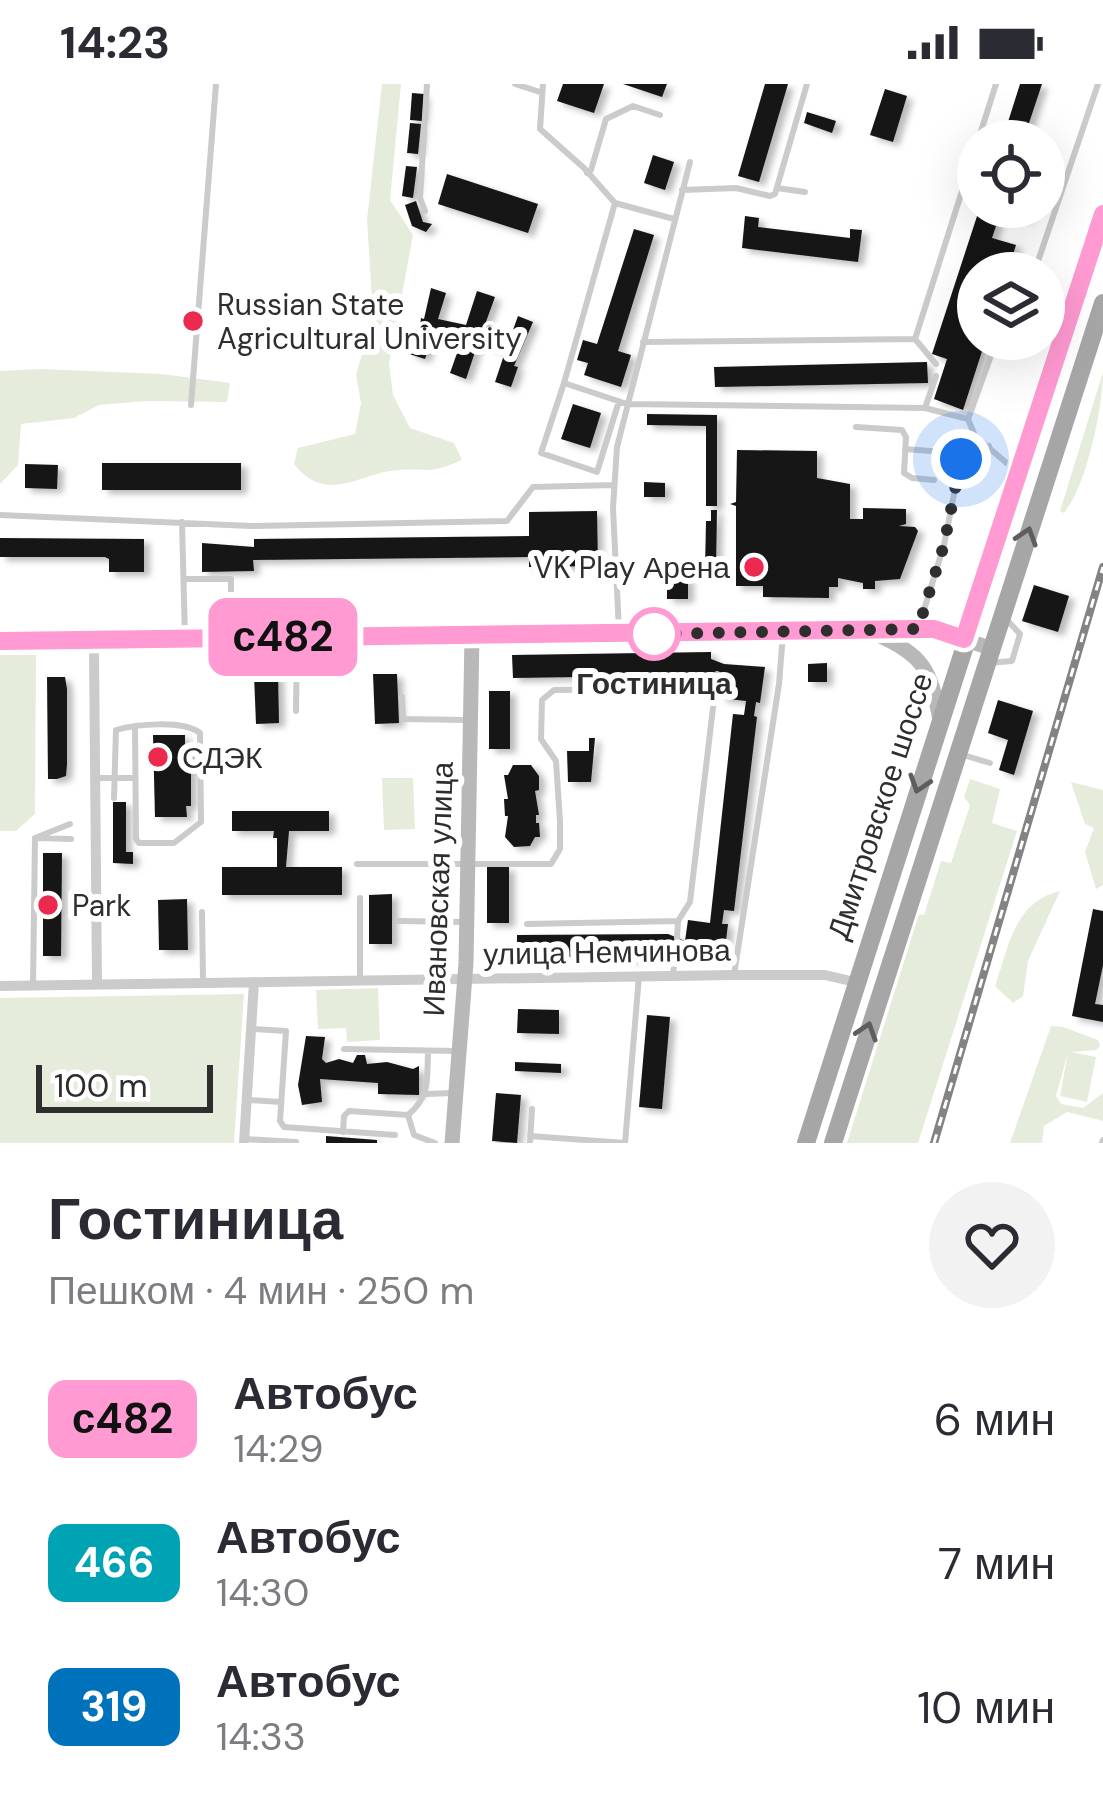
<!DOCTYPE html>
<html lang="ru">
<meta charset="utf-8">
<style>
:root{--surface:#fff;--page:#f2f2f3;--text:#2b2b33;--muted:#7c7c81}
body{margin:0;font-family:"DM Sans",sans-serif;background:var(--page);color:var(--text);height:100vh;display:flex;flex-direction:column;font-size:45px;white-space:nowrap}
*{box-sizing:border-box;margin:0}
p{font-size:39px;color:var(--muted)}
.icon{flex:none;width:66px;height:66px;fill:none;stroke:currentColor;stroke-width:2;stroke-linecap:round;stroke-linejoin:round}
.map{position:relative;height:1059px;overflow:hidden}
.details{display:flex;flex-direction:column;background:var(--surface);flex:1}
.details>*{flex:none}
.badge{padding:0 24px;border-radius:18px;font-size:42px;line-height:78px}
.fabs{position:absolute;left:957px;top:36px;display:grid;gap:24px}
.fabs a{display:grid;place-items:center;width:108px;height:108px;border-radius:50%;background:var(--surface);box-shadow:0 12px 48px #0002;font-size:60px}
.scale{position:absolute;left:36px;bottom:30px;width:177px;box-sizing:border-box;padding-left:12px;border:6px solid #2e2e2e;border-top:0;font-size:33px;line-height:42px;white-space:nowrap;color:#2e2e2e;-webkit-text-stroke:9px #fff;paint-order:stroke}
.you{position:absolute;width:60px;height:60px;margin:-30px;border:9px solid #fff;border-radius:50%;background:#1a73e8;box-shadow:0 0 0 18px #1a73e833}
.map>.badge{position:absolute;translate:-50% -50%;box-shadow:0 0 0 6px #fff}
.round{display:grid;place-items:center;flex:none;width:126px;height:126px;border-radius:63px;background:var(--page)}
.head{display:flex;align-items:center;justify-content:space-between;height:204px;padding:0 48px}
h1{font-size:57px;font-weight:800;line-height:90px}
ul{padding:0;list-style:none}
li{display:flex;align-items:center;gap:36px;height:144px;padding:0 48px}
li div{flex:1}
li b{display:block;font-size:45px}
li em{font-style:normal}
li .badge{min-width:132px;font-weight:700;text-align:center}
.status{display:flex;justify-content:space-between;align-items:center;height:84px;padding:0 60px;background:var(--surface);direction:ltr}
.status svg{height:33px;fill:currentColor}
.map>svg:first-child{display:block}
.green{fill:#e6ecdb}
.building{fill:#151515;filter:url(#shadow)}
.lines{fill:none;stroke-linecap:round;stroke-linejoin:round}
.lane{stroke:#cbcbcb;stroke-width:6}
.street{stroke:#cbcbcb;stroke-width:10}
.secondary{stroke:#b8b8b8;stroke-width:15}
.primary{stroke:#a6a6a6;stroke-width:18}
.rail-casing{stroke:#838383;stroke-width:8}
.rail{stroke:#fff;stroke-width:3;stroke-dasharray:9;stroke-linecap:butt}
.oneway{stroke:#5e5e5e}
.line-casing{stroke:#fff;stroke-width:27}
.line{stroke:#ff9ad2;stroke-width:18}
.walk{stroke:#2e2e2e;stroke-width:12;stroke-dasharray:0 21.6}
.poi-dot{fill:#ec294e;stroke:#fff;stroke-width:4.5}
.stop-dot{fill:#fff;stroke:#ff9ad2;stroke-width:6}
.labels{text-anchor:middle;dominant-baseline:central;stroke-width:12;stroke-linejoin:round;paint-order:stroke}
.poi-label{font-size:30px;fill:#2e2e2e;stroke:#fff;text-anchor:start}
.stop-label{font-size:30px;font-weight:bold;fill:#2e2e2e;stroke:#fff}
.street-label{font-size:30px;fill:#2e2e2e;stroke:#fff}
</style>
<div class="status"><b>14:23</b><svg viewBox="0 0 49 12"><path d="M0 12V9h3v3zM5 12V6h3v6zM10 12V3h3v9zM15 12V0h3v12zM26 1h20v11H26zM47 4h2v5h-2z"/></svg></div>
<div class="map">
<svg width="1103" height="1059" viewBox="0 0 1103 1059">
<defs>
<filter id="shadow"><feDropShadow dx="6" dy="4" stdDeviation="3" flood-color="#0004"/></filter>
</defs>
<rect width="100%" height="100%" fill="#fff"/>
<path class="green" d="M382,0h19l-11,116 23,35 -24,129 4,31 17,33 44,15 8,17c-35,15 -30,8 -64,10 -37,2 -71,36 -104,-6l4,-16 57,-14 6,-31 -5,-28 17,-59 -6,-96z
M41,285l121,5 68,9 -3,19 -81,-1 -47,4 -25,13 -53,6 -3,41 -18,19v-113z
M1103,288c0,35 -16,113 -39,141l-4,-2z
M0,571h36l-1,159 -19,17h-16z
M382,694h31l2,51 -31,1z
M970,695l30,10 -8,34 25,8 -99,312h-71l72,-229 5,1 17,-54 10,2 19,-58 -6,-8z
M1071,698l32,8v95l-7,4 -11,-37 9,-24 -9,-4z
M1060,807l-32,70 -5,35 -10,7 -18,-17c14,-40 19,-84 65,-95z
M378,904l2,52 -33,2 -1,-14 -28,1 -2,-39z
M244,910l-10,149h-234v-145z
M1051,942l12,1 35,13 2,6 -4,4 -25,2 25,5 -9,45 -27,-6 8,-43 -12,43 5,8 22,4 20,-15v28l-36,-9 -23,14 -2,17h-32z"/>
<path class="building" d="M563,0h41l-10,29 -37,-12z
M623,0h44l-5,13z
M765,0h23l-29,98 -21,-6z
M1020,0h22l-19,57h-21z
M885,5l22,7 -14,46 -23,-7z
M412,9l12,1 -2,27 -12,-1z
M807,28l29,9 -4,12 -28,-10z
M410,39l11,1 -3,30 -11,-1z
M653,71l21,7 -9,28 -21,-7z
M406,82l11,1 -4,31 -11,-2z
M447,90l91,30 -10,29 -90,-29z
M416,117l7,21 9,2 -6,8 -14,-6 -7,-21z
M980,123h49l-3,12 -25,-8 -9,27 24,7 -9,28h-29v66h8l-23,71 -29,-11 13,-40 -15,-5z
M745,132l14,2 -1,9 92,11v-9l12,1 -4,32 -116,-14z
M634,145l20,6 -36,116 13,4 -10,32 -37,-12 4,-12 -11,-3 6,-20 14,4z
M431,204l15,5 -8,26 28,6 11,-34 18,6 -12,33 26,11 9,-25 15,6 -19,44 4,1 -7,20 -16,-5 10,-30 -27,-9 -12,36 -16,-6 12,-34 -27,-9 -10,29 -16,-5 7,-21 3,1 2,-16 3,1z
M927,278l1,21 -213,4 -1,-20z
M573,320l28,9 -11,35 -29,-9z
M647,330l70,1v91h-11v-80l-59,-1z
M737,366l80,1v27l33,6v35h13v-11l43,1v15l-7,2 16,1 3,4 -18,48 -25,2v8h-12v-6l-25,-5v9h-9v11l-66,-1v-11h-27v-80l-6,-2 6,-2z
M102,379h139v27h-139z
M25,380l33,1 -1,24 -32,-1z
M644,398l21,1v14h-21z
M711,426h6l-1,59h-11l1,-48h5z
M597,427l1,55 -69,1v-10l-276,3 1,11 -52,1v-29l52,4v-8l275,-3v-24z
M0,454l144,1v33h-35v-13l-4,-2h-105z
M667,493h21v22h-21z
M1034,501l35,11 -11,36 -36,-11z
M711,568v7l13,5 41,3 -5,36 -4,-1 -2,14 3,1 -23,194 -10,-1 -2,14h6l-4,33 -40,-5 -16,-6v13h-151v-24l151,-1 17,7 3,-21 22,3 23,-209 11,1 2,-14 -26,-3 3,-22 -12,-4v3l-198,3 -1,-23z
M827,579v19h-19v-18z
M278,590l1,49 -23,1 -2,-49z
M373,590h24l2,49 -24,1z
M47,593h18l2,12v75l-1,12 -9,3h-9z
M489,607h21v58h-21z
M998,616l35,11 -19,64 -15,-5 9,-30 -20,-7z
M153,651h32v10h6v61h-5l1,11h-32z
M589,654h6l-4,44h-23l-1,-31h22z
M513,681h18l8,11v14l-4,1 4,24h-3v8h3l1,14h-5l-5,9 -16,1 -9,-10 3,-21h-3l-1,-17h4l-4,-24h4z
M113,718h13v50h7v12l-20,-1z
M232,727h97v20h-40l-3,36h56v28h-120v-28h55v-29h-4l1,-7h-42z
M43,769h19l-1,103h-18z
M487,783h22v56h-22z
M392,810v50h-23v-49z
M187,815l1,51h-29l-1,-50z
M1093,825l10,2v54l-8,39 8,1v17l-31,-6z
M518,925l41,1v24l-42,-1z
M647,931l23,2 -8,92 -23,-2z
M306,952l19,1 -3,22 4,4 13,-4 14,4 4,-8h8l2,9 20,-2 26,7 6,-3v29l-41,-1v-11l-58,-4 2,23 -20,3 -4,-20z
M515,978l46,2v9l-46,-2z
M496,1009l25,2 -4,48 -25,-2z
M326,1052l51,4v3h-51z"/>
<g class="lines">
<path class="lane" d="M515,0l25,8
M543,0l-3,45 44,39 31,35 59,16
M587,89l4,-3 15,-51 27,-13 27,9
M777,104l28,4
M682,106l54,-2 34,8 5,-2 32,-110
M615,119l-51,180 63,21 298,4 43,11
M425,127l-5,-13 7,-114
M1034,189l64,-189
M915,255l21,25
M997,255l-29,80 7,17 41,35
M643,258l272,-3 81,-255
M564,299l-23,70 56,19 22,-71
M191,321l25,-321
M925,324l11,-32
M856,343l46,3 4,7 -2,36 8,5 22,2
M905,365l50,4 6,6 -17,86 -25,81
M960,383l29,-21
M0,431l251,11 256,-5 26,-34 81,-2
M182,438l3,116
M184,495h47v57
M619,547l-6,-123 4,-61 73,-285
M989,579l23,-2 8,-27 -13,-14
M402,613l1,22 64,1
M296,627l1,-70
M960,670l30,9
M95,694h39
M114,714l2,-68c20,-6 67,-10 84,3l1,89 -27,21h-35l-3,-4 -1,-112
M35,754l35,-14
M38,754l33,1
M357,780h194l9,-15v-27l-4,-61 -15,-22 1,-39 12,-10 161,-2
M360,814v82
M202,828l1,68
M398,837l66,1
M527,840l151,-3 12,-19 27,-228
M677,854l1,-17
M673,890l3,-26
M734,891l45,-291 4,-50
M33,902l2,-148
M253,945l33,2 -6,90 4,6 111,8
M344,965l112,2
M426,1010l27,-1
M249,1016l32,2
M408,1031l6,20 21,8
M343,1048l1,-16 5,-5 59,4c22,-18 19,-36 20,-62
M530,1052l95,7 14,-167
M244,1055l52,3
M530,1059l2,-34
M1102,1059l1,-3"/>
<path class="street" d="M94,566l3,334
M0,902l734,-11h91l30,7
M244,1059l10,-161"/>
<path class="secondary" d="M876,550c48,22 54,34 64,86
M0,557l933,-12 57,19
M452,1059l14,-180 6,-327"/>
<path class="primary" d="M806,1059l297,-929
M833,1059l270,-840"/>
<defs>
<path id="rail" d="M934,1059l169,-576"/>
</defs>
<use href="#rail" class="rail-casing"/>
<use href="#rail" class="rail"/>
</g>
<defs><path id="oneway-chevron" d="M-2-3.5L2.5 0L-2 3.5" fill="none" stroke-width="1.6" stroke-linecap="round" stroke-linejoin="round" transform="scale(3)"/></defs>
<g class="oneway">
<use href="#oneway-chevron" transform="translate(1027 452) rotate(-72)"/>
<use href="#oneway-chevron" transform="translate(919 700) rotate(108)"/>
<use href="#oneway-chevron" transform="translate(867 947) rotate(-72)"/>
</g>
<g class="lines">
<defs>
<path id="line" d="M0,557l918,-12h16l30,10 139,-425"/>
</defs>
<use href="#line" class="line-casing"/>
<use href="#line" class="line"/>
<path class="walk" d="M654,550l264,-5 26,-84 17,-86"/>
</g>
<g class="poi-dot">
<circle cx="193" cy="237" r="12"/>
<circle cx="754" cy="483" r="12"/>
<circle cx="158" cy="673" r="12"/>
<circle cx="48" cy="821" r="12"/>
</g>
<circle class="stop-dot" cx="654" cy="550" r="24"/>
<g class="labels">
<g class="poi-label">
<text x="217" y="220">Russian State<tspan x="217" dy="34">Agricultural University</tspan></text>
<text x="730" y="483" text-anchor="end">VK Play Арена</text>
<text x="182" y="673">СДЭК</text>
<text x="72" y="821">Park</text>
</g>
<g class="stop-label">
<text x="654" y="599">Гостиница</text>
</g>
<g class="street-label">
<text transform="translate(880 722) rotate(-72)">Дмитровское шоссе</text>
<text transform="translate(438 805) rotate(-88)">Ивановская улица</text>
<text transform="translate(607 868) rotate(-1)">улица Немчинова</text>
</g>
</g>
</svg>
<div class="fabs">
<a><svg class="icon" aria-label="locate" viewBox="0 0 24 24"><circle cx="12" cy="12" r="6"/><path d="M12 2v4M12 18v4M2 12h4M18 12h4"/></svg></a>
<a><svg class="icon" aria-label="layers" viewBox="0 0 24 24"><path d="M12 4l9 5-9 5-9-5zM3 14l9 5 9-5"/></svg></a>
</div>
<div class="scale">100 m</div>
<div class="you" style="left:961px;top:375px"></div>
<b class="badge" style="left:283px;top:553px;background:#ff9ad2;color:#111">с482</b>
</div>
<section class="details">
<div class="head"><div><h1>Гостиница</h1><p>Пешком · 4 мин · 250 m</p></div><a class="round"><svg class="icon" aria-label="heart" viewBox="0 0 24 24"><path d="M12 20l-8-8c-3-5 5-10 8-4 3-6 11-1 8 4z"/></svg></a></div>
<ul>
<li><span class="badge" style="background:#ff9ad2;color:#111">с482</span><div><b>Автобус</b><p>14:29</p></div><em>6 мин</em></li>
<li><span class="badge" style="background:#00a3b4;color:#fff">466</span><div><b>Автобус</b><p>14:30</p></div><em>7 мин</em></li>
<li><span class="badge" style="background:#0072bc;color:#fff">319</span><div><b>Автобус</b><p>14:33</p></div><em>10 мин</em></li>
</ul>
</section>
